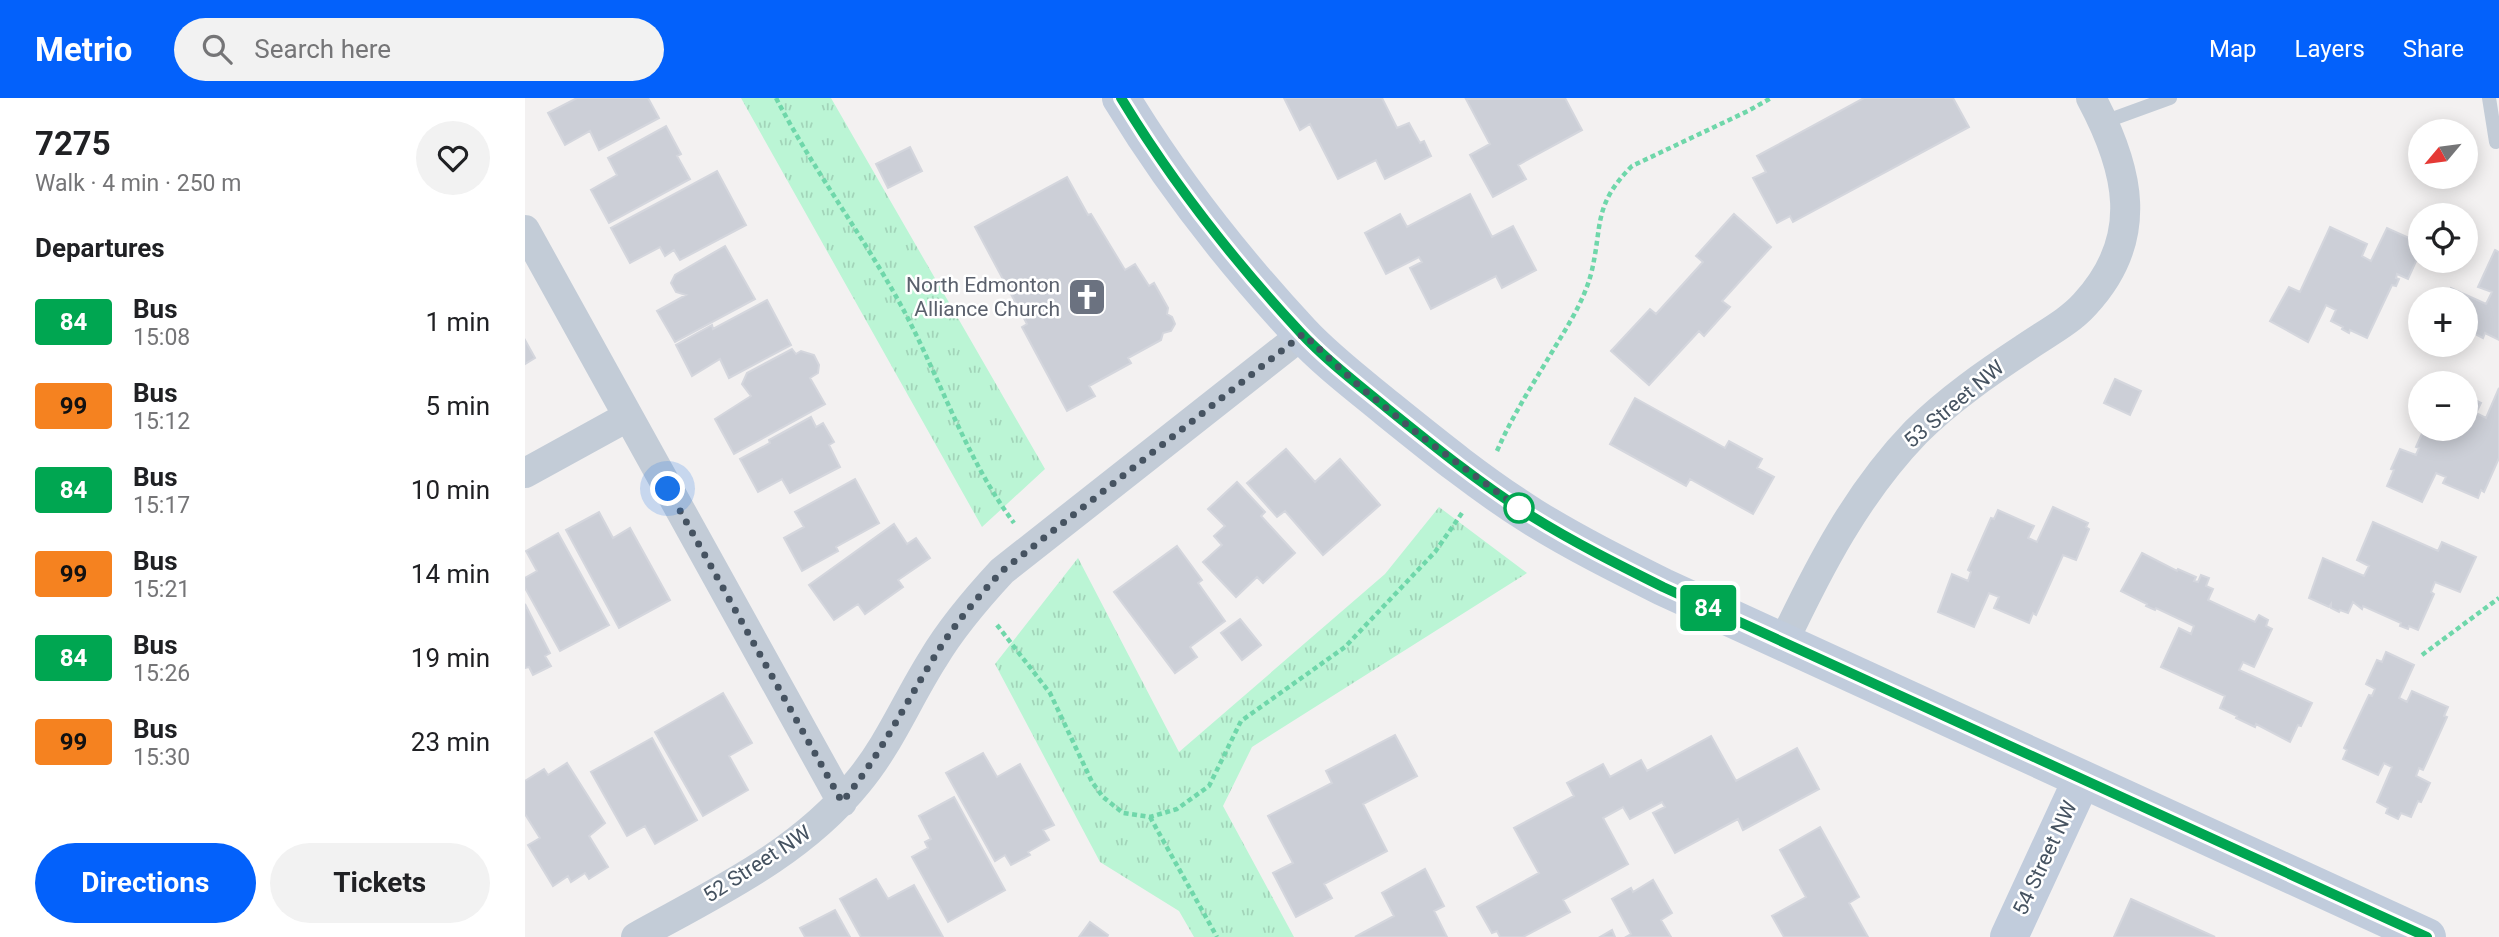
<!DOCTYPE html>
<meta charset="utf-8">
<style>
:root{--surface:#fff;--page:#f2f2f2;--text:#202124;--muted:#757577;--accent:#0361fb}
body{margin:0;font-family:Roboto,sans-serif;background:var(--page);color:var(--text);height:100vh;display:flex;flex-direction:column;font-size:26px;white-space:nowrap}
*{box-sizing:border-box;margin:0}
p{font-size:23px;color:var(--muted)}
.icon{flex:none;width:38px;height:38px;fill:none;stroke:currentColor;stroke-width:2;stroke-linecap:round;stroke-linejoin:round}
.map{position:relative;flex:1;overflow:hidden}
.sheet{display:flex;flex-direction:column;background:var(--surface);width:525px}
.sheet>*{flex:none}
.badge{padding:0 14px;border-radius:5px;font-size:24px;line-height:46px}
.needle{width:46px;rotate:241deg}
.fabs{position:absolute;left:1883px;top:21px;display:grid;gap:14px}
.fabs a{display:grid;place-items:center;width:70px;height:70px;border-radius:50%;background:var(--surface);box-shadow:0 4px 18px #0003;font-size:35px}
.you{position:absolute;width:35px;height:35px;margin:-18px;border:5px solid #fff;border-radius:50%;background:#1a73e8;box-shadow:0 0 0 10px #1a73e833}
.map>.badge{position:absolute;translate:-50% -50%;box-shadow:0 0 0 4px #fff}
h2{padding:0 35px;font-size:26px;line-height:63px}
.round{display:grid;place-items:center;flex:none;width:74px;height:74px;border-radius:37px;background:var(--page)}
.summary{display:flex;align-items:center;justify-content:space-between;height:119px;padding:0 35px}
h1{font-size:33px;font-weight:700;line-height:52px}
.cta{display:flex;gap:14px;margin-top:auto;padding:14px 35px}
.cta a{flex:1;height:80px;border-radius:42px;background:var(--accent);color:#fff;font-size:28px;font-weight:700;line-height:80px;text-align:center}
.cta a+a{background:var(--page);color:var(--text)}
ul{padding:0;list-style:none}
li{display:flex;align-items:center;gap:21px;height:84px;padding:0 35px}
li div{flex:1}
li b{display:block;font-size:26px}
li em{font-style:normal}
li .badge{min-width:77px;font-weight:700;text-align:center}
header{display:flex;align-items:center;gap:42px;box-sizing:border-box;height:98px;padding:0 35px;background:var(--accent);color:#fff}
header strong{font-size:33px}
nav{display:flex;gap:38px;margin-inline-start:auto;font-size:24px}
.search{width:490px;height:63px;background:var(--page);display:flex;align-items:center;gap:18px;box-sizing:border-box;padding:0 24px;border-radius:38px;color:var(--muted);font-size:26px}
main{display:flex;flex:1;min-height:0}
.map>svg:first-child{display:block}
.park{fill:url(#park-tufts)}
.building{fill:#cccfd7;stroke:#d4d6dd;stroke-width:2}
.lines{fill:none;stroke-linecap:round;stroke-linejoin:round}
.path{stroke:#6fd7aa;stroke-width:4.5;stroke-dasharray:5 3.5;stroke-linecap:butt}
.lane{stroke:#c3ccd7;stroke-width:14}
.street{stroke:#c3ccd7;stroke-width:30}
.secondary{stroke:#c1ccdc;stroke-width:38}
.line-casing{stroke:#fff;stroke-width:16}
.line{stroke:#00a651;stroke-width:10}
.walk{stroke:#465361;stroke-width:7;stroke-dasharray:0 12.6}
.stop-dot{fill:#fff;stroke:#00a651;stroke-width:3.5}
.labels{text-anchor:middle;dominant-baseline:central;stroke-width:5;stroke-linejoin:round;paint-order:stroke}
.worship-label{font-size:21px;fill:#5b616d;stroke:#fff;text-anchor:end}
.street-label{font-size:21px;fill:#465361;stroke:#fff}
</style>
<header>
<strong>Metrio</strong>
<div class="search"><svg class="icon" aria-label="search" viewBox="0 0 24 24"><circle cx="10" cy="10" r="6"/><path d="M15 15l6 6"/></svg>Search here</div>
<nav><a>Map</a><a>Layers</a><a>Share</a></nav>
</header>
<main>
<section class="sheet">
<div class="summary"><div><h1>7275</h1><p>Walk · 4 min · 250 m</p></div><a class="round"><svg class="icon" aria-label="heart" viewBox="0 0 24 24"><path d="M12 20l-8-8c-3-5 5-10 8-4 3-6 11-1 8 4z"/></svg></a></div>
<h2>Departures</h2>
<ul>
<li><span class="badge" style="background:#00a651;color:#fff">84</span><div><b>Bus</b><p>15:08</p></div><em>1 min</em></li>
<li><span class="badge" style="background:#f58220;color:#111">99</span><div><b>Bus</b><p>15:12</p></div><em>5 min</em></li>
<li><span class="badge" style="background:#00a651;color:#fff">84</span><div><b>Bus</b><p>15:17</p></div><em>10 min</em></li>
<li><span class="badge" style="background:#f58220;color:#111">99</span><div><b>Bus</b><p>15:21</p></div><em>14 min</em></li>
<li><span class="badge" style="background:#00a651;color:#fff">84</span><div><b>Bus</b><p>15:26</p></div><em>19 min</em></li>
<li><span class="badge" style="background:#f58220;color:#111">99</span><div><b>Bus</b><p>15:30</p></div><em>23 min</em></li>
</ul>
<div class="cta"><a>Directions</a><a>Tickets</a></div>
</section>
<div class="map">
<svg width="1974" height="839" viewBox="0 0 1974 839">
<defs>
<pattern id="park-tufts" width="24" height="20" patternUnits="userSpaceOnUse" patternTransform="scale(1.75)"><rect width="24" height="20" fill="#bbf5d5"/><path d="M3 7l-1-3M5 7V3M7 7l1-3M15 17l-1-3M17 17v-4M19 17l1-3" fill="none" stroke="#a2d4b9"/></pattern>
</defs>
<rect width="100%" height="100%" fill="#f3f1f1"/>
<path class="park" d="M216,0h90l214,371 -63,58z
M914,409l88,66 -275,174 -29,59 71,131h-100l-15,-26 -79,-49 -105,-198 83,-106 101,194 206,-178z"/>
<path class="building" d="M52,0h71l11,20 -60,32 -9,-19 -25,14 -17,-32z
M759,0h98l15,30 12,-5 11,20 4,-2 7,15 -46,23 -9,-19 -38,19 -28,-55 -10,6z
M1040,0l17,32 -64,35 8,14 -33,18 -23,-42 20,-11 -24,-45z
M1339,0h89l16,29 -176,95 -3,-6 -13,7 -24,-45 13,-6 -9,-16z
M141,28l15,28 -4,2 13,23 -81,44 -18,-33 26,-15 -9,-17z
M385,49l12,24 -34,17 -12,-24z
M192,73l29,54 -66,35 -6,-10 -9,6 -5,-9 -30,16 -19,-35z
M542,79l21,38 3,-1 34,56 10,-6 14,22 5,-3 14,25 -1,6 5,3 3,7 -4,7 -8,2 -2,7 -33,18 3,5 -42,23 6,10 -28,15 -45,-84 5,-3 -52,-97z
M945,96l22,43 21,-11 23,44 -34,18 -6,-12 -65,33 -21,-41 12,-6 -3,-5 -33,17 -21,-41 35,-19 7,13z
M1209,116l37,33 -49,54 8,6 -26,29 -5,-5 -50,54 -38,-34 39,-42 6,5 47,-52 -7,-6z
M1805,129l37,17 -5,12 9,5 16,-33 33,15v17l-3,-1 -9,20 -11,-5 -1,4 3,1 -3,7 -4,-1 -25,53 -17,-8 -1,3 -7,-4 1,-2 -12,-6 5,-11 -10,-5 -18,37 -38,-21 19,-34 11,5z
M200,148l30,53 -80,43 -18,-31 29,-16 -10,-3 -5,-9 4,-8z
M1970,152l4,2v88l-14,-7 -2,5 -8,-4 1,-4 -1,-1 -5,10 -4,-2v-38h-20l5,-11 35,16 6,-12 -14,-5z
M242,202l24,45 -62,33 -9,-19 -28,17 -16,-31 36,-20 1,4z
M0,242l10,18 -10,6z
M267,251l4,5 5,-3 13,4 5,10 -1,8 -8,5 15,26 -91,50 -19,-35 36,-23 -9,-12 5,-11z
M1590,281l26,12 -11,24 -26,-12z
M1974,290v70l-15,34 -3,-2 -3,8 -35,-15 3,-6 -10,-4 -14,29 -35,-16 7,-16 -3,-1 9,-20 16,6 3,-7 -3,-1 8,-18h42v-34l15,8 -5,10 10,5z
M1110,300l90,50 4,-7 33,18 -5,9 17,9 -21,37 -63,-35 -4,7 -76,-42z
M286,319l5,10 7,-4 11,19 -5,3 11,22 -50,26 -8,-14 -24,13 -18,-33 30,-16 -1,-3z
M761,351l29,33 25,-23 40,46 -57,50 -38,-44 -8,6 -30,-34z
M330,381l24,44 -43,24 2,4 -36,20 -18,-33 20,-11 -9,-15z
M712,384l28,30 -4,4 34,37 -32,30 -6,-6 -21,20 -33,-35 19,-17 -8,-9 11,-10 -17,-17z
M1528,409l35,16 -2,4 3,2 -13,31 -13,-5 -27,60 -3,-2 -4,10 -35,-15 5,-11 -10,-4 -15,34 -36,-15 14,-38 16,7 3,-9 -3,-2 23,-52 3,1 4,-9 36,16 -6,12 9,4z
M74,414l14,26 17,-10 40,72 -51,28 -53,-98z
M1848,424l65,29 4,-9 34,15 -16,35 -25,-10 -4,10 3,2 -16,36 -9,-4 -1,3 -8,-3 1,-3 -38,-17 -1,3 -9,-7 -5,11 -8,-3 -1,2 -8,-4v-4l-2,3 -20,-9 14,-40 41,18 5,-10 -12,-6z
M369,426l13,20 9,-6 14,20 -32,22 5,7 -38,27 -7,-10 -24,16 -25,-35z
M33,435l51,92 -49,26 -35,-63v-10l12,-7 -11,-20z
M652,448l25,34 -4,3 27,38 -35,26 7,10 -22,16 -61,-81z
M1617,455l35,18 1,-2 18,8 -2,4 4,1 3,-7 8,3 -3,8 7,3 -5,11 47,22 4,-7 9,5 -2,6 6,3 -18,38 -11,-5 -4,8 73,33 -11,23 -3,-1 -8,17 -34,-18 -1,3 -19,-9 1,-2 -17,-8 5,-12 -64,-29 18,-39 12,6 3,-8 -38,-18 -1,2 -9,-4 1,-2 -26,-13z
M0,506l25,49 -5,3 6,10 -18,9 -4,-8 -4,1z
M715,521l21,26 -19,15 -21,-27z
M1861,554l28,13 -15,33 8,4 5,-11 36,16 -4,9 3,1 -24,53 -4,-2 -3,8 14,7 -9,19 -3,-1 -7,16 -10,-4 -3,6 -12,-6 2,-5 -11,-6 15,-35 -8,-4 -6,12 -35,-16 4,-9 -3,-2 25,-53 3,1 3,-7 -9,-5 11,-24 5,2z
M198,595l29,50 -23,13 19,34 -45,26 -48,-84z
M870,637l22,41 -54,28 24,47 -63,33 8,14 -36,19 -23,-44 20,-10 -25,-47 64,-33 -6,-12z
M1186,638l25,45 61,-33 22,41 -76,41 -5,-11 -63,34 -22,-40 12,-6 -3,-5 -32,17 -7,-12 -20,11 25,46 -65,36 7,12 -47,25h-23l-3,-6 -5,2 -15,-26 62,-34 -25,-45 60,-32 -7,-13 36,-19 7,13 31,-17 6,11z
M127,640l45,82 -42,24 -10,-18 -18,10 -36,-64z
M458,655l14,24 23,-13 34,61 -11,5 6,10 -21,12 2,3 -19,10 -6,-10 -10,6 -49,-88z
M42,665l38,60 -16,13 19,31 -19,12 -4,-6 -14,9 -3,-6 -15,10 -25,-41 12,-7 -15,-24v-33l19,-12 4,6z
M429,699l51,93 -57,32 -36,-65 16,-9 -3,-6 6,-3 -12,-23z
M1295,729l39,70 -10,6 19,34h-84l-12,-21 34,-19 -26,-47z
M900,771l19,37 -10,5 13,26h-92l39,-21 -12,-23z
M351,781l12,20 26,-14 29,52h-82l-21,-38z
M1128,782l19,33 -11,7 10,17h-45l5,-3 -19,-35 19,-11 2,4z
M1606,801l84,38h-101z
M310,812l15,27h-45l-5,-9z
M565,824l18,13 -1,2h-28z
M1087,832l3,7h-15z"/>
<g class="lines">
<path class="path" d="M251,0c38,73 88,139 127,211 38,71 63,150 111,214
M972,353c16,-37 38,-70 58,-104 14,-23 29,-47 36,-73 12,-48 1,-68 41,-108l116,-55 23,-13
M472,527l53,68 42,89 11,15 20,16 27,4 27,-8 32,-23 32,-65 104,-74 90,-95 27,-39
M1897,557l77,-57
M625,719l67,120"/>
<path class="lane" d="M1964,0l7,44
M1579,24l66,-24"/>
<path class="street" d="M0,132l317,572
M0,375l102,-56
M1258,545c36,-76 74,-150 133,-211 32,-32 71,-59 109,-84 20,-14 44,-26 60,-44 61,-66 44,-135 6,-206
M111,839c79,-44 164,-83 222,-155 31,-37 49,-82 75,-123 19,-32 43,-60 69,-88l301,-237"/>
<path class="secondary" d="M596,0c51,84 113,163 180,235 26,28 58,52 87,76 47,38 94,76 145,108 42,26 86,48 130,70l764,350
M1484,839l73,-158"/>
</g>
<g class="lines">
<defs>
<path id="line" d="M596,0c51,84 113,163 180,235 26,28 58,52 87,76 47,38 94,76 145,108 42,26 86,48 130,70l764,350"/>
</defs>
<use href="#line" class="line-casing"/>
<use href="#line" class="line"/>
<path class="walk" d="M143,391l174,313c38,-46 59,-91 90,-141 19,-33 44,-62 70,-90l301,-237 56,52 63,51 97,71"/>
</g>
<defs>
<symbol id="church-square" viewBox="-11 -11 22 22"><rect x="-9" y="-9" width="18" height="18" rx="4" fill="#6b7280" stroke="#fff"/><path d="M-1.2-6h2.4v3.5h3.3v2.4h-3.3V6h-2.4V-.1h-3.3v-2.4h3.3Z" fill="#fff"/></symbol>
</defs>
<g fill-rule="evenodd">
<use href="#church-square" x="540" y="177" width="44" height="44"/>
</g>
<circle class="stop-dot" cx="994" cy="410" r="14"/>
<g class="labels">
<g class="worship-label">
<text x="535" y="187">North Edmonton<tspan x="535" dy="24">Alliance Church</tspan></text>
</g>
<g class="street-label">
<text transform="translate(1429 306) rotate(-40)">53 Street NW</text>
<text transform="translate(1520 760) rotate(-65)">54 Street NW</text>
<text transform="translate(232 766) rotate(-33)">52 Street NW</text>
</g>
</g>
</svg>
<div class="fabs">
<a><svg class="needle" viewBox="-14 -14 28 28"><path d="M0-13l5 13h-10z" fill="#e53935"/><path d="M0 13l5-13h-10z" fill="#757577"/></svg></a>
<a><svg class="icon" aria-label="locate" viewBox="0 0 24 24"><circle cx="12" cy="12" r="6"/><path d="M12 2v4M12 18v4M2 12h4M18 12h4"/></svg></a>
<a>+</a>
<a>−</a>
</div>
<div class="you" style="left:143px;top:391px"></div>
<b class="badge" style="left:1183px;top:510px;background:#00a651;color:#fff">84</b>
</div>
</main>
